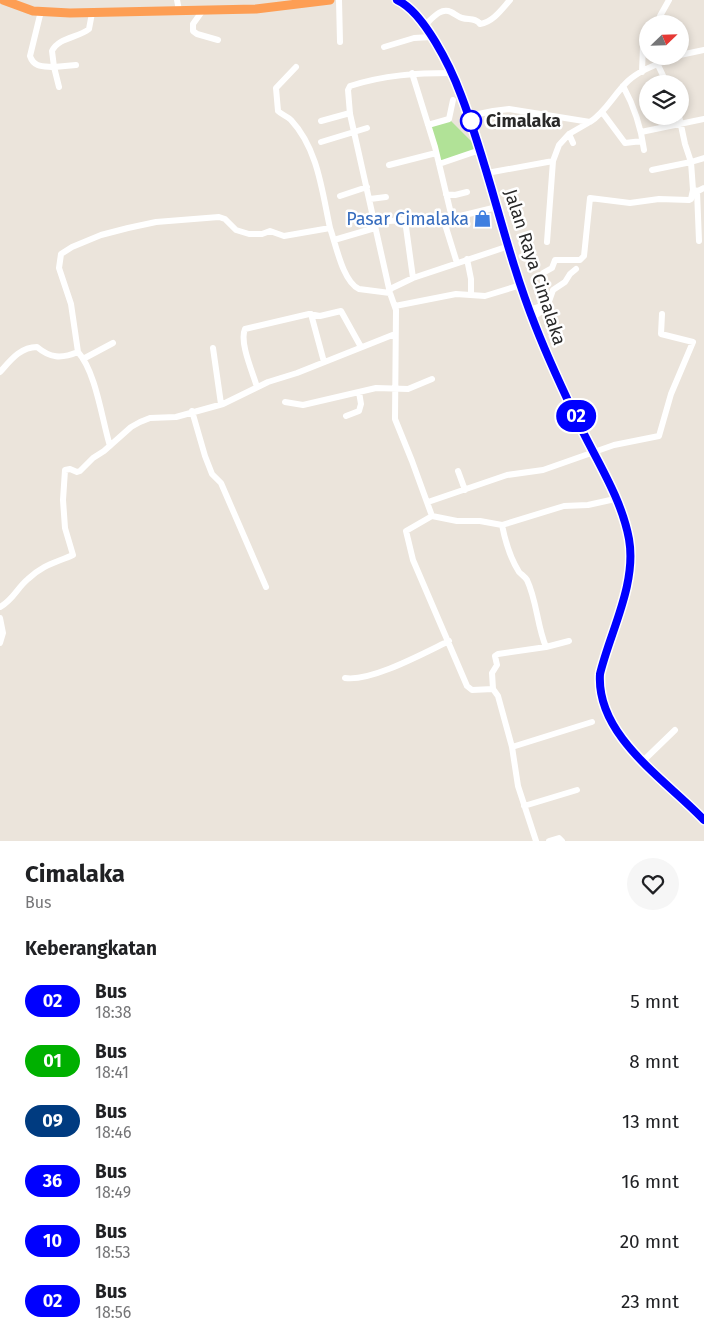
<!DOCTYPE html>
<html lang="id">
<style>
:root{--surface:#fff;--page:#f6f6f6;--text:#202124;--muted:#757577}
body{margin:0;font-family:"Fira Sans",sans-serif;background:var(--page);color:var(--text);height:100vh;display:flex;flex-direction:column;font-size:19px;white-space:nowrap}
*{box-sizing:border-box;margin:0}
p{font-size:16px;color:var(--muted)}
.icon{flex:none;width:28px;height:28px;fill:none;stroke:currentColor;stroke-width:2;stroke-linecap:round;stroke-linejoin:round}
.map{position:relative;height:841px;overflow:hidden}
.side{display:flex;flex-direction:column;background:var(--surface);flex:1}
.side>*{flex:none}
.badge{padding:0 10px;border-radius:16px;font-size:18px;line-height:32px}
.needle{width:32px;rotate:67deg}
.controls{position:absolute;left:639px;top:15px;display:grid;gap:10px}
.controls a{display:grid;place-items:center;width:50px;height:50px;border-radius:50%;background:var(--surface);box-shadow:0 2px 8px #0003;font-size:25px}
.map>.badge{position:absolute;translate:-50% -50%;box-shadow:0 0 0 2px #fff}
h2{padding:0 25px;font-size:19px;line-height:45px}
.round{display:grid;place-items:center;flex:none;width:52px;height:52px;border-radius:26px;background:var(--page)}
.head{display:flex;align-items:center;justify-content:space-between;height:85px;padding:0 25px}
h1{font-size:24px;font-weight:700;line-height:38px}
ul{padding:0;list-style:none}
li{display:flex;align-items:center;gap:15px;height:60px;padding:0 25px}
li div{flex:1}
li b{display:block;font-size:19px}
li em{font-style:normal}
li .badge{min-width:55px;font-weight:700;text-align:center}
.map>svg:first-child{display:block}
.green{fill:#b1e297}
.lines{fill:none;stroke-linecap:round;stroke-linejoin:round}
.minor{stroke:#fff;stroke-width:6}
.highway{stroke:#fd9e54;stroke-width:9}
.line-casing{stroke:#fff;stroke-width:11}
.line{stroke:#00f;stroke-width:8}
.stop-dot{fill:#fff;stroke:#00f;stroke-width:2.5}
.labels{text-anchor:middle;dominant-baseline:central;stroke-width:5;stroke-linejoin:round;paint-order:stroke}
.stop-label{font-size:18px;font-weight:bold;fill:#292929;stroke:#fff;text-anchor:start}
.shop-label{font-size:18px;fill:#366cbe;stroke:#fff;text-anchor:end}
.street-label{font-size:18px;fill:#292929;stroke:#fff}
</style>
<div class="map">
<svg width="704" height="841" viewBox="0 0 704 841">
<rect width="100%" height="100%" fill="#ebe4db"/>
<path class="green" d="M449,119l31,31 -41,14 -11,-39z"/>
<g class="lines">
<path class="minor" d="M177,0l2,10
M339,0l1,42
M203,10l-10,14v7l4,3 21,6
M41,11l-11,45c4,12 14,10 24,11l5,20
M659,24l1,-8 9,-16
M424,26c8,-7 16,-19 27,-14 4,2 7,5 11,6 7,2 14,0 18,6 13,-2 22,-15 30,-24
M384,47l30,-9 17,-1
M680,55l24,-5
M76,65l-22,2 -2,-16c7,-14 26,-13 37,-22l3,-16
M658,65l9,19
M296,67l-20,21 2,23c4,4 9,5 13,9 27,29 31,71 39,108
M642,72l1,-27
M412,73l23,74 17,71
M623,86c11,20 18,41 21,64
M602,112l23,31 17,-2
M469,116l24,-5 16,-2 81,13c16,-10 24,-28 38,-41 13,-12 33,-18 49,-25
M679,116l6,28 6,18 13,-4
M321,121l29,-8
M428,125l21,-6 4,-19
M641,132l63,-13
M569,134l19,-11
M321,142l46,-14
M439,164l41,-14
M389,165l47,-12
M652,170l39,-8 2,28 5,1 6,-3
M487,173l66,-12 6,-16 10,-11 4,9
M697,191l2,50
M446,194l9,1 12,-3
M340,196l27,-9
M370,199l16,-2
M443,218l14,45
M373,222l32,-2
M334,240l41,-12
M547,242l6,-81
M467,259l4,20v15
M413,278l-8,-58 47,-2 45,-11
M390,289l23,-11 96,-32
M395,306l61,-12 29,2 36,-11
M529,310l12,-4 2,-2v-31l9,-5 3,-8h25l4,-4 6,-58 40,5 29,-4 30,1 2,-1 2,-9
M311,314l13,48
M532,318l15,-11 6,-17 12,-8 5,-8 6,-5
M213,348l8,56
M78,352c18,20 24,68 32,94
M83,359l30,-16
M0,372c10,-11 20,-25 37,-25 13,11 24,12 41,5l-7,-48 -12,-36 2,-14 11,-7 29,-12 27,-7 28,-6 63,-5 6,2 11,11 13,4h13l8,-3 14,5 46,-8c6,17 13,54 29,61l31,4
M257,387c-4,-14 -18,-45 -12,-58l64,-15 11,2 21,-5 20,36
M285,402l18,3 73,-17 32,1 24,-10
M192,411l13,45 7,18 9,9 45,104
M346,416l13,-5 2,-7 -2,-12
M458,471l7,19
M428,502l79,-27 36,-5 71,-25 45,-9 12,-42 22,-52 -32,-8 1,-20
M432,516l-20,-55 -17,-42 1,-109 -6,-17 -40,-179 -2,-24 2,-4c34,-11 67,-13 102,-13
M502,525c3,15 8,33 17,47 3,3 6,5 8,8 10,21 10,46 19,67
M0,607c13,-7 17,-19 28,-28 16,-15 27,-16 45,-24l-8,-27 -2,-28 2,-30 5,-1 7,3 3,-1 13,-13 11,-7 27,-24 9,-5 10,-4 26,-1 47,-13 45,-22 29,-9 98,-39
M0,618l3,15 -3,10
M345,678c26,4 79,-25 104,-37
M493,689l-1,-16 5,-8 -2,-9 3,-2 48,-7 23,-6
M512,747l80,-25
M643,761l32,-31
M524,806l53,-16
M536,841l-18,-55 -6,-39 -14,-51 -5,-7 -21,1 -5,-4 -54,-126 -7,-29 26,-15 25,5h23l22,4 62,-19 24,-1 27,-6
M549,841l10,-3 3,3"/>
<path class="highway" d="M3,0l30,11 37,2 186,-4 74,-9
M397,0c27,12 54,68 64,95 29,75 44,155 74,230 14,36 31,72 48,107 17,34 39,69 46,107 8,45 -19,93 -29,136 -4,61 66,105 104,145"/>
</g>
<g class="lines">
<defs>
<path id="line" d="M397,0c27,12 54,68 64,95 29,75 44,155 74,230 14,36 31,72 48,107 17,34 39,69 46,107 8,45 -19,93 -29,135 -4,62 66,106 104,146"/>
</defs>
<use href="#line" class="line-casing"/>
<use href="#line" class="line"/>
</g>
<defs>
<symbol id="shop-bare" viewBox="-9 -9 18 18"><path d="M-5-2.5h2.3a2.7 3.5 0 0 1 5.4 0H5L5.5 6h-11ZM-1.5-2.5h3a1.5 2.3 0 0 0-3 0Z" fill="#3f7fe0" stroke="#fff" stroke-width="2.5" paint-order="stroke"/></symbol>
</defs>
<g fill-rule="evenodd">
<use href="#shop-bare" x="470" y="206" width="25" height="25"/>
</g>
<circle class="stop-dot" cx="471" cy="121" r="10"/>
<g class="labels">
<g class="stop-label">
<text x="486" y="121">Cimalaka</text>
</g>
<g class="shop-label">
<text x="469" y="219">Pasar Cimalaka</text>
</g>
<g class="street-label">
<text transform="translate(535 267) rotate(72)">Jalan Raya Cimalaka</text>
</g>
</g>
</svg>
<div class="controls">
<a><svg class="needle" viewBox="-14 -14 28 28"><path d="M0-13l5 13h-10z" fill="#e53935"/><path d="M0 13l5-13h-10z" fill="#757577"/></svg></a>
<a><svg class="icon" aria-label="layers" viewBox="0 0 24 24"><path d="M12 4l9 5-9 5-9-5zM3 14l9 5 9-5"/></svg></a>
</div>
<b class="badge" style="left:576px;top:416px;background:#00f;color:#fff">02</b>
</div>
<section class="side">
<div class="head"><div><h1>Cimalaka</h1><p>Bus</p></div><a class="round"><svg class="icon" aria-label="heart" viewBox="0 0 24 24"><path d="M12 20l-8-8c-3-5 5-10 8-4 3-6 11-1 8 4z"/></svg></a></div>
<h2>Keberangkatan</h2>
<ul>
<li><span class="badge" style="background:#00f;color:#fff">02</span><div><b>Bus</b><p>18:38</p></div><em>5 mnt</em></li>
<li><span class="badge" style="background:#00b000;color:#fff">01</span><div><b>Bus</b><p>18:41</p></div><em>8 mnt</em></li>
<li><span class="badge" style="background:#003b80;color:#fff">09</span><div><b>Bus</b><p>18:46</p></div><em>13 mnt</em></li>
<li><span class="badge" style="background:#00f;color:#fff">36</span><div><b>Bus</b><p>18:49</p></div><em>16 mnt</em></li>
<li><span class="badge" style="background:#00f;color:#fff">10</span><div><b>Bus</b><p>18:53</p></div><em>20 mnt</em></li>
<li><span class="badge" style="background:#00f;color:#fff">02</span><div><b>Bus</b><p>18:56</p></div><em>23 mnt</em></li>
</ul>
</section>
